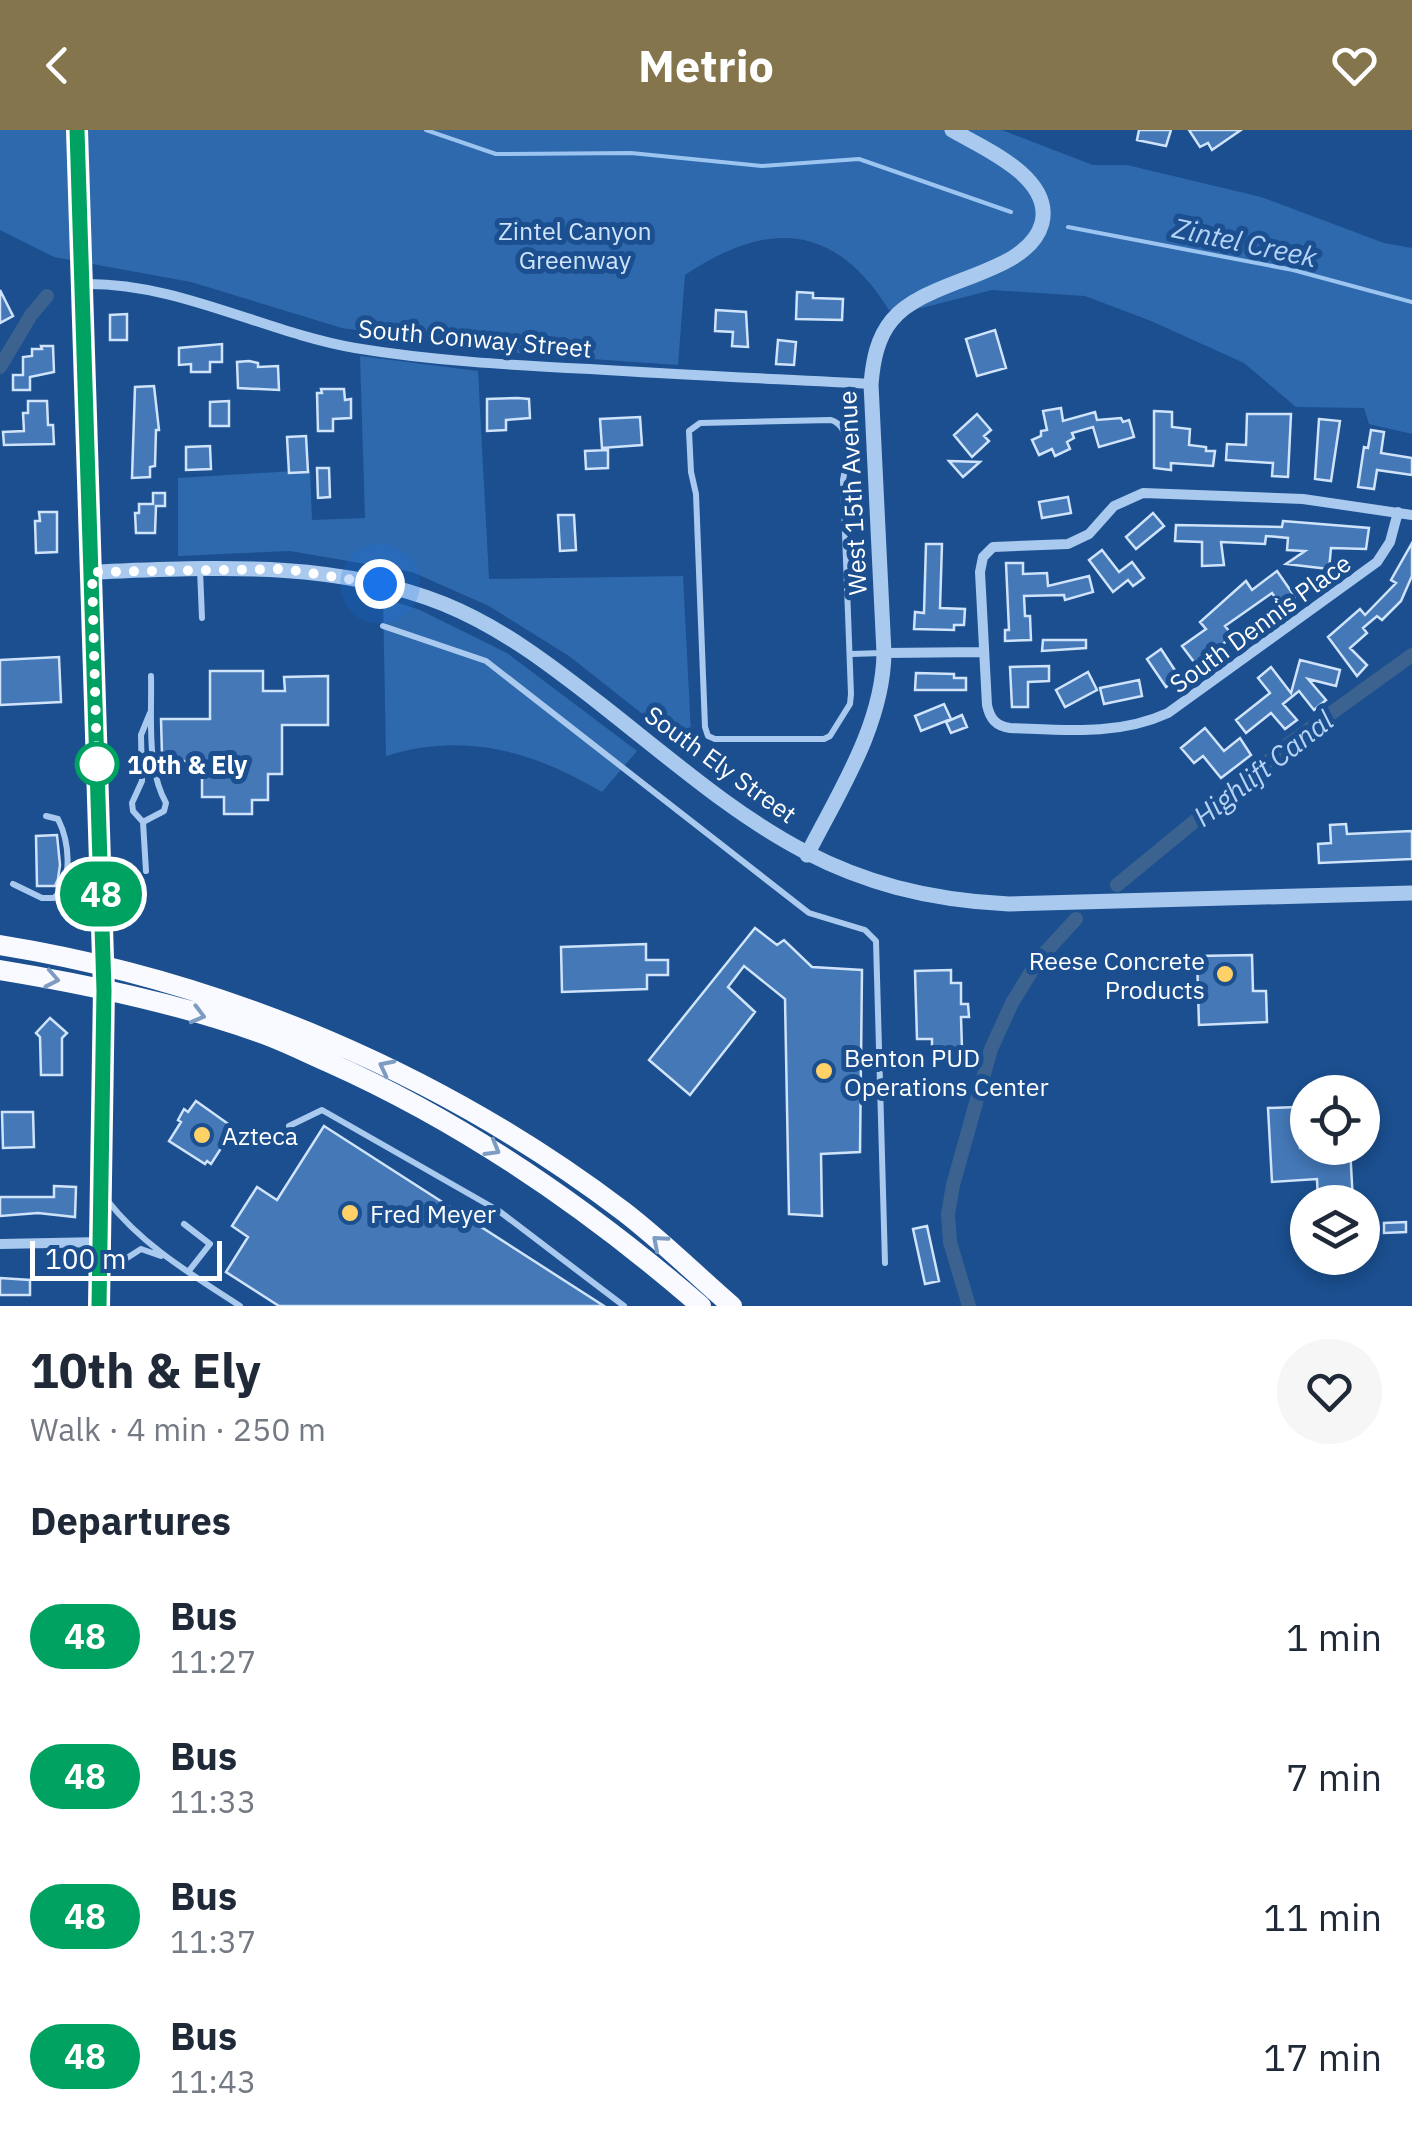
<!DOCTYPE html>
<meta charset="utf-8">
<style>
:root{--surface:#fff;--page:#f6f6f7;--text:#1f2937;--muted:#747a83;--accent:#84754c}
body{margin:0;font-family:"IBM Plex Sans",sans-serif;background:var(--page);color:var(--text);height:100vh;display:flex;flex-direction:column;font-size:38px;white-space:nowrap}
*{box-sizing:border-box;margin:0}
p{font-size:32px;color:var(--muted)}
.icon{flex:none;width:55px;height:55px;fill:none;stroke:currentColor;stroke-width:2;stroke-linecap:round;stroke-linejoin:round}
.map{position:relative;height:1176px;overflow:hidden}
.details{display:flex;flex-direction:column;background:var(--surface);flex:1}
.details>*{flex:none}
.badge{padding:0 20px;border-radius:32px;font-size:35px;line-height:65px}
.fabs{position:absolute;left:1290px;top:945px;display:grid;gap:20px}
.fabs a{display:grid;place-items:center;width:90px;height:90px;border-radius:50%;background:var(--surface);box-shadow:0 5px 15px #0003;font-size:50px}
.scale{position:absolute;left:30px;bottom:25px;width:192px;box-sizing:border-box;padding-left:10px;border:5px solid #fff;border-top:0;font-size:28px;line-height:35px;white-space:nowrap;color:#fff;-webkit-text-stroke:8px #1b4f8f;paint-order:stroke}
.you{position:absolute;width:50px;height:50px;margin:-25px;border:8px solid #fff;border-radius:50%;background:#1a73e8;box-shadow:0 0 0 15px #1a73e833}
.map>.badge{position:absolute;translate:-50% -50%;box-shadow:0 0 0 5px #fff}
h2{padding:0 30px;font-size:38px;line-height:90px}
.round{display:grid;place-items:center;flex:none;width:105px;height:105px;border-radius:52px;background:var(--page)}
.head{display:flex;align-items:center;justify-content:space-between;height:170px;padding:0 30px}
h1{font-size:48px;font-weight:700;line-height:75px}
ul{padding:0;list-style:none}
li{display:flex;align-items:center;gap:30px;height:140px;padding:0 30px}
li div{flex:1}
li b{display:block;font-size:38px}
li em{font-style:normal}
li .badge{min-width:110px;font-weight:700;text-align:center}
header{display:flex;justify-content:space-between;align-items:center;height:130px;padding:0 30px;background:var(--accent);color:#fff;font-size:45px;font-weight:700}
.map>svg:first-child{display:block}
.green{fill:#2e69ad}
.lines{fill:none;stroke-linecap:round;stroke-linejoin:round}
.stream{stroke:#9cc4f0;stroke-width:4}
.canal{stroke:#3c6290;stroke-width:14}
.building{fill:#4478b7;stroke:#cfe3fa;stroke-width:2.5}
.service{stroke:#a9c9ee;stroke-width:6}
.minor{stroke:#a9c9ee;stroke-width:10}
.tertiary{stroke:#a9c9ee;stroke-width:15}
.secondary{stroke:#d6e6fa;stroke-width:18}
.trunk{stroke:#f8faff;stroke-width:20}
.oneway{stroke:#7e9cc1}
.line-casing{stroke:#fff;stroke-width:22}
.line{stroke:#00a261;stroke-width:15}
.walk{stroke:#fff;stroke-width:10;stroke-dasharray:0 18}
.stop-dot{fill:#fff;stroke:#00a261;stroke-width:5}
.poi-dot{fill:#ffd166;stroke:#1b4f8f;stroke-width:4}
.labels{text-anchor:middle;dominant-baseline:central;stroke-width:10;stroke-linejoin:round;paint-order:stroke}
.park-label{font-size:25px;fill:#cfe3fa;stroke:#1b4f8f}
.street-label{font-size:25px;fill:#fff;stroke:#1b4f8f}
.stop-label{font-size:25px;font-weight:bold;fill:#fff;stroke:#1b4f8f;text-anchor:start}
.poi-label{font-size:25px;fill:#fff;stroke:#1b4f8f;text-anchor:start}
.water-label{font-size:28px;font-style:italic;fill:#b5d3f5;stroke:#1b4f8f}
</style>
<header><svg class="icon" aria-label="back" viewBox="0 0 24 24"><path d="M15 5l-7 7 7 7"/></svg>Metrio<svg class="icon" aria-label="heart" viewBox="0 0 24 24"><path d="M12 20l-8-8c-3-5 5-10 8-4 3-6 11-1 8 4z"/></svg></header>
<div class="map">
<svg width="1412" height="1176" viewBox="0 0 1412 1176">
<rect width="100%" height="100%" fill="#1b4f8f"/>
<path class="green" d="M0,0h1002l91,35h34l134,32 123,46 28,5v186l-43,-10 -5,-16 -68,-1 -52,-44 -93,-42 -66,-25 -93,-6 -82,21 -21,-1c-55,-88 -122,-90 -204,-35l-7,90 -145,-10 -191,-27 -151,-46 -137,-25 -54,-27z
M360,226l118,15 11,208 194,-3 9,177 -123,-97 -80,-50 -77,-34 -122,-21 -112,5v-78l132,-8 2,50 53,-2z
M383,468l37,12 87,43 130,98 -35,41c-68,-40 -137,-61 -216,-36z"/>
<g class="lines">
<path class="stream" d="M426,0l70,24 135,-1 131,13 97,-7 152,53
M1068,97l225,43 119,32"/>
<path class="canal" d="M0,237l31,-52 16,-19
M1117,755l173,-142 122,-88
M969,1176l-19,-64 -2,-28 5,-29 38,-136 21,-46 27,-44 37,-40"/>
</g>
<path class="building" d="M1139,0h32l-5,16 -29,-6z
M1189,0h52l-29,20 -4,-7 -8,4z
M0,160l13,26 -13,7z
M797,162l16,1v5l30,1 -1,21 -46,-1z
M716,180l30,2 2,35 -16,-1 1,-14 -18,-1z
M127,184v26h-17v-25z
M995,200l11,38 -29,8 -11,-37z
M778,210l18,2 -2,23 -18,-1z
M222,214v18h-12v10h-19v-8l-12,1v-17z
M41,216h12l1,26 -24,5v13h-17v-15h10v-18l9,-1v-7h10z
M249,231l9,2v4l20,-1 1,24 -41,-2 -1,-26z
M154,256l5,44h-3l-1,36 -5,1v10l-18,1 3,-91z
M321,259h23l1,11 6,-1v19l-18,1v12h-15l-1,-38h5z
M517,268l12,1 1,19 -24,2v10l-19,1v-32z
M28,271h19l1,24h5l1,19 -50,1 -1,-13 21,-1 -1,-18h5z
M229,271v25h-19v-24z
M1061,278l2,13 32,-9 2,8 24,-2 2,4 6,-2 5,17 -35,10 -6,-20 -21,6 2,5 -7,4 3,7 -15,7 -3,-7 -13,6 -7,-15 9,-4v-5l6,-1 -4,-19z
M1154,281l18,1v15l18,2 -1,16 17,2v4h9l-2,15 -42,-3v7l-17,-2z
M977,284l14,16 -7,6 5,5 -17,16 -18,-22z
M1247,284h44l-3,63 -16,-1 1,-13 -47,-3 1,-16 19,1z
M640,287l2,28 -40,3 -2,-29z
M1319,289l21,2 -9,60 -16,-2z
M1371,300l13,2 -3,21 31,5v17l-35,-5 -3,19 -16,-2 6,-40 4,1z
M306,306l2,36 -19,1 -2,-36z
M210,316l1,23 -25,1v-23z
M608,320v18l-22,1 -1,-18z
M949,331l31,1 -17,15z
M317,338h12l1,29 -12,1z
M153,363h12v13h-9l-1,27h-19l-1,-20h4v-9h14z
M1068,367l3,16 -29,5 -3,-16z
M39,382h18v40l-21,1 -1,-32h5z
M1153,383l11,13 -28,23 -10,-12z
M558,385h16l2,35 -16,1z
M1283,391l86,7 -3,21 -35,-1 -2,21 -43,-5 19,-13 -18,-1 1,-12 -22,-2 -1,8 -44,-2 3,23 -22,1v-24l-27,-1 1,-16 106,2z
M1412,413v33l-11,25 -19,19 -5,-4 -14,12 4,5 -17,15 17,17 -10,11 -29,-39 32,-28 5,6 31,-32 -5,-3z
M926,414h16l-2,64 25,1 -1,16h-10v5l-40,-1 1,-17 9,1z
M1102,420l17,22 13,-10 12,16 -11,8 -5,-6 -15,12 -24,-32z
M1006,433h17v11l24,-1 1,13 41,-10 4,16 -28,8 -1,-5 -40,1 1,20h5l1,24 -26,1v-11h4z
M1277,441l18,26 -13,10 -10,-14 -47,33 8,10 -24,19 3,5 -12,10 -18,-24 24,-17 -6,-7 46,-41 6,9z
M1043,510h43v8l-44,3z
M1161,519l19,29 -14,9 -19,-28z
M59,527l2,45 -61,3v-45z
M1300,530l40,10 -4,16 -28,-7 18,21 -12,10 -15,-19 -16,13 14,16 -12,9 -14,-16 -25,20 -10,-13 34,-27 -12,-15 13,-11 20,26z
M1049,536v15l-21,1v25h-16l-2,-40z
M210,541h53v20h22l-1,-14 44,-1v49h-46v49h-14v26h-16v14h-28v-17h-22v-36h-37v-6h-3l-1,-36h49z
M1088,542l9,18 -32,17 -9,-17z
M916,543l38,1v4h12v12h-51z
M1139,550l3,16 -38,8 -4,-16z
M944,574l7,15 -30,12 -6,-15z
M962,585l5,12 -16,6 -5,-11z
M1205,598l19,23 16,-13 11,17 -30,23 -18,-22 -9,7 -13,-15z
M1346,694l1,10 65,-3v28l-93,4 -1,-19 13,-1 -1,-18z
M57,705l3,30 -2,14 -3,7h-18l-1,-50z
M755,798l22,17 7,-5 28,27 50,3 -2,182 -39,2 1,62 -33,-2 -4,-215 -41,-33 -16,21 27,25 -65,83 -41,-35z
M646,814v16h22v15h-21v14l-85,3 -1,-45z
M1252,825l1,36h13l1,31 -68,3 -2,-69z
M951,840v13h10v21h7l1,13h-8l1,32 -30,1v-11h-15l-2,-68z
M50,888l17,15 -5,5v37h-21l-1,-38 -4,-4z
M196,971l38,27 -23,36 -4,-3 -2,3 -36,-23 12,-19 -3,-2 6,-11 4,3z
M1298,977l2,41h50l3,54h-35l-1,-23 -45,3 -4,-74z
M2,982h31l1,35 -31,1z
M324,996l280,180h-325l-53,-34 22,-35 -16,-11 25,-39 20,13z
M54,1056l22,1 -1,30 -37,-4 -38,3v-19h54z
M1406,1092v10l-22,1v-10z
M927,1096l12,55 -14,3 -12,-55z
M0,1148l30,2v15h-30z"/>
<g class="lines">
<path class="service" d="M831,290c22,7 16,41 12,60l8,214 -1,10 -20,32 -6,3h-109l-7,-3 -3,-9 -9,-233 -5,-22 -2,-41 11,-8z
M200,440l2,48
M383,496l103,35 323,252 56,17 11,11 9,322
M851,524l32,-1
M143,692l-10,-11 -1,-8 10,-22 -1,-46 9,-22
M146,741l-3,-49 21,-11 2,-8c-20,-36 -14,-86 -15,-127
M13,754l29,14h12c20,-18 15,-57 4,-79l-12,-3
M289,996l33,-16 177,101 125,95
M107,1070c36,46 84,74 133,106
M184,1094l26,20 -22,28
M102,1144l39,-25 20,7"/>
<path class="minor" d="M83,154c95,-2 180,48 272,64 78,13 156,17 235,21 93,6 187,10 281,15
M1398,382l-8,30 -13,20 -209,151c-50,23 -104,17 -158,15 -14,-2 -20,-9 -23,-23l-7,-133 3,-15 10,-10 75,-3 21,-10 25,-28 29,-13 160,6 109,16
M884,523l100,-1
M0,1114l102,-2"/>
<path class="tertiary" d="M92,442c118,-4 240,-13 352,32 59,24 109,63 159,102 138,109 220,189 406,198l403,-11
M807,725c32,-63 76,-130 77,-202l-13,-269c2,-23 6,-46 21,-64 35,-43 136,-44 150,-97 11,-46 -59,-75 -90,-93"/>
<path class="secondary" d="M77,0l27,860 -5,316"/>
<path class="trunk" d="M0,815c224,36 442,129 623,266 38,29 73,64 109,95
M0,840c86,14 176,33 258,62 24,8 47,20 70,30 137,61 260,146 373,244"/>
</g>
<defs><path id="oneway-chevron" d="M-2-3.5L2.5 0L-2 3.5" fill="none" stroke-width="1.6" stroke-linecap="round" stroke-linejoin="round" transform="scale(2.5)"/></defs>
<g class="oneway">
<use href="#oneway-chevron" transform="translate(52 849) rotate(11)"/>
<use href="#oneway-chevron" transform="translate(198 885) rotate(15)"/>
<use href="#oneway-chevron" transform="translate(386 937) rotate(-153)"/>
<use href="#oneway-chevron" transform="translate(493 1019) rotate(30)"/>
<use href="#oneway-chevron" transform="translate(659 1112) rotate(-139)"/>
</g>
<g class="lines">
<defs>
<path id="line" d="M77,0l27,860 -5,316"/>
</defs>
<use href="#line" class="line-casing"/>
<use href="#line" class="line"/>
<path class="walk" d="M97,634l-5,-192 192,-3 96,15"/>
</g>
<circle class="stop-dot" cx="97" cy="634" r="20"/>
<g class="poi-dot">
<circle cx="1225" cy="844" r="10"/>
<circle cx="824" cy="941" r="10"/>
<circle cx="202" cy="1005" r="10"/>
<circle cx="350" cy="1083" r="10"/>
</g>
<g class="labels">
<g class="park-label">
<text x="575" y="100">Zintel Canyon<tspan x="575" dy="29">Greenway</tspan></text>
</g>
<g class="street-label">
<text transform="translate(475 208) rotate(5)">South Conway Street</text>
<text transform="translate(852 363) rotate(-93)">West 15th Avenue</text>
<text transform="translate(1260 493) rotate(-36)">South Dennis Place</text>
<text transform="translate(721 634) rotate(36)">South Ely Street</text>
</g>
<g class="stop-label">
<text x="127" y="634">10th &amp; Ely</text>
</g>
<g class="poi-label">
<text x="1205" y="830" text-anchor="end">Reese Concrete<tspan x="1205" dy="29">Products</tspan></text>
<text x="844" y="927">Benton PUD<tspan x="844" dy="29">Operations Center</tspan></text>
<text x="222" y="1005">Azteca</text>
<text x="370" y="1083">Fred Meyer</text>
</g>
<g class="water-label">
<text transform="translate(1245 112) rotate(12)">Zintel Creek</text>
<text transform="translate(1263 638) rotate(-38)">Highlift Canal</text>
</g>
</g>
</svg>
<div class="fabs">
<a><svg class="icon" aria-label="locate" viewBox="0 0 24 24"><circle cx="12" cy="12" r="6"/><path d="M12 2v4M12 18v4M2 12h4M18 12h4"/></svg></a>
<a><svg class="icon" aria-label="layers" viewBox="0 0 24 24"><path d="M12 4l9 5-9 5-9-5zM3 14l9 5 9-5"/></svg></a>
</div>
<div class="scale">100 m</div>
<div class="you" style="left:380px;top:454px"></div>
<b class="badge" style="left:101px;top:764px;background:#00a261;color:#fff">48</b>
</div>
<section class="details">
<div class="head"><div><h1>10th &amp; Ely</h1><p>Walk · 4 min · 250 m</p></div><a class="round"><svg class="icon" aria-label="heart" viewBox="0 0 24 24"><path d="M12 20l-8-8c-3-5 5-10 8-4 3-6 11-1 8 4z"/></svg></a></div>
<h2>Departures</h2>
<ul>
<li><span class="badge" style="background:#00a261;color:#fff">48</span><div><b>Bus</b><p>11:27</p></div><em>1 min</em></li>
<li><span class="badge" style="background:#00a261;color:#fff">48</span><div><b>Bus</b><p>11:33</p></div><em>7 min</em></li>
<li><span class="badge" style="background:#00a261;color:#fff">48</span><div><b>Bus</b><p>11:37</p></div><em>11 min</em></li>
<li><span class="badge" style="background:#00a261;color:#fff">48</span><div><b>Bus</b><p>11:43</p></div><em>17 min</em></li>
</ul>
</section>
